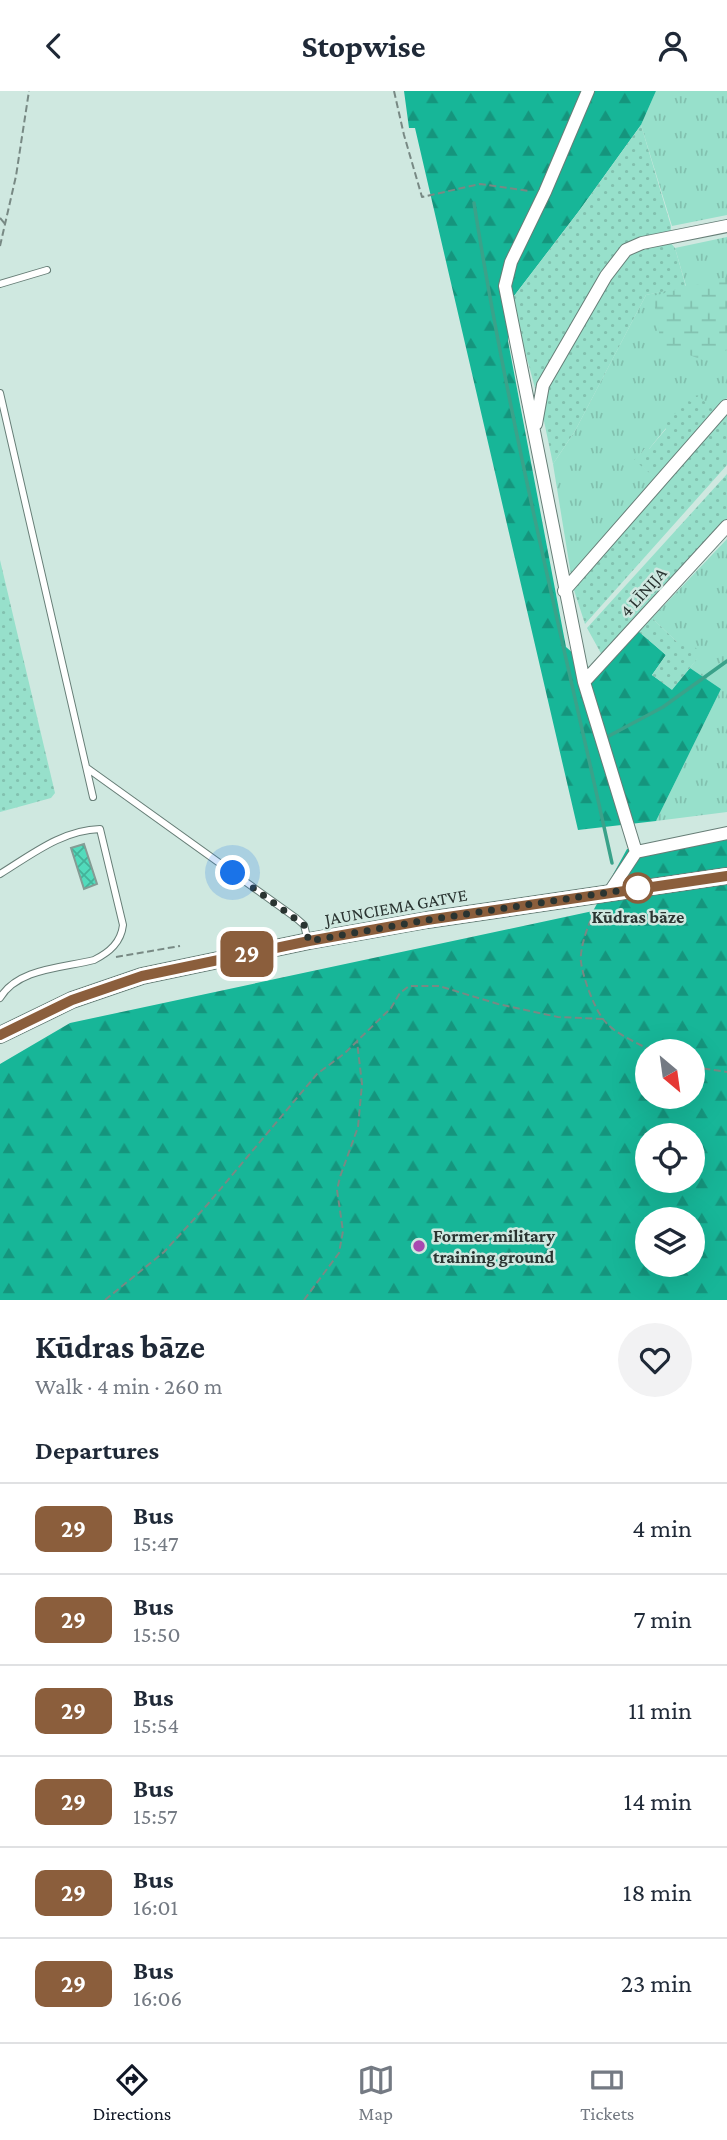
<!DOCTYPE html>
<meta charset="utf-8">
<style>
:root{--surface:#fff;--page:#f2f2f3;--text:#1f2937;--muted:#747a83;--line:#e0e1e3;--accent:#111827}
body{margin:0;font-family:"Crimson Pro",serif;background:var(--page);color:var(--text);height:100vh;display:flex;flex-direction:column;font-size:26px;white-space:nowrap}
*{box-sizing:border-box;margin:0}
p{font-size:23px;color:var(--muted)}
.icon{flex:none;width:38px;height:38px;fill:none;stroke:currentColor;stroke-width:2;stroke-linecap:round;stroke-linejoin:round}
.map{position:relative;height:1209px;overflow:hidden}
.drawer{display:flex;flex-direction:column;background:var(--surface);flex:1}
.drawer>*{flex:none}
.badge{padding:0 14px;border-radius:10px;font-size:24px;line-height:46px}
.needle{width:46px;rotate:151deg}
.controls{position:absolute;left:635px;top:948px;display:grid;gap:14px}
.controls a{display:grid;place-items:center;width:70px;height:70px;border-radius:50%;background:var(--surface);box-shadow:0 7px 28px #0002;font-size:35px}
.you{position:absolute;width:35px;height:35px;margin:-18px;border:5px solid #fff;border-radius:50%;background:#1a73e8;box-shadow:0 0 0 10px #1a73e833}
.map>.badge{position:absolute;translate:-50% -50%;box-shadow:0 0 0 4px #fff}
h2{padding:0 35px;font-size:26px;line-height:63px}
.round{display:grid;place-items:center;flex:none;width:74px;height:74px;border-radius:37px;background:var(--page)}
.overview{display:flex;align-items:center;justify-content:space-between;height:119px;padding:0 35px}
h1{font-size:33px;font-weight:700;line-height:52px}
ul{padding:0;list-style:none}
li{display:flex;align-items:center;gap:21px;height:91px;padding:0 35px;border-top:2px solid var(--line)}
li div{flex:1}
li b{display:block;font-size:26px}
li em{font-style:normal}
li .badge{min-width:77px;font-weight:700;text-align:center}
header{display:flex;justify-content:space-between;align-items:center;height:91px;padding:0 35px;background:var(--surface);font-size:32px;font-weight:700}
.menu{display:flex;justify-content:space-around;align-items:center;height:98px;border-top:2px solid var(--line);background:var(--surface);font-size:19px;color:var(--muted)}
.menu a{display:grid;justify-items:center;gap:4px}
.menu .current{color:var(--accent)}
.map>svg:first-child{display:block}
.grass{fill:url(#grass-tufts)}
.forest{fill:url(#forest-firs);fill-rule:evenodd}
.wetland{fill:url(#wetland-marsh)}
.garden{fill:url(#garden-dots)}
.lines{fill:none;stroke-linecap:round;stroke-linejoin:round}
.stream{stroke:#3aa28a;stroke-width:3.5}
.building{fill:url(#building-cross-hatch);stroke:#849c94;stroke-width:2}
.service-casing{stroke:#677e77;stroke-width:8}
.minor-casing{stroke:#677e77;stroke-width:14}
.secondary-casing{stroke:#677e77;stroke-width:18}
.path{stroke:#788984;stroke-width:2;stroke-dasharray:7 3.5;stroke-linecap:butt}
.service{stroke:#fff;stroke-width:6}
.minor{stroke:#fff;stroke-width:12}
.secondary{stroke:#fff;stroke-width:16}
.line-casing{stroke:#fff;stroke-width:16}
.line{stroke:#8b5e3c;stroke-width:10}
.walk{stroke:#2a3431;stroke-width:7;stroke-dasharray:0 12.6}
.stop-dot{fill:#fff;stroke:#8b5e3c;stroke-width:3.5}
.poi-dot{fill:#a848b0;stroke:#cfe8e0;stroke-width:2.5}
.labels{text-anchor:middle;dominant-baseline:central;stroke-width:5;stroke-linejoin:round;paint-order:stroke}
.street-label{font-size:18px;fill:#2a3431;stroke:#cfe8e0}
.stop-label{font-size:18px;font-weight:bold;fill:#2a3431;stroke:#cfe8e0}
.poi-label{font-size:18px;font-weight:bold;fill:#2a3431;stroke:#cfe8e0;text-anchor:start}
</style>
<header><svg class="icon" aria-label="back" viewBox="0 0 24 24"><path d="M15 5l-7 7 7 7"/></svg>Stopwise<svg class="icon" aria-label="person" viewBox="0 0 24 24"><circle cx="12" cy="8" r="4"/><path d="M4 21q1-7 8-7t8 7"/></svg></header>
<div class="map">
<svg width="727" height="1209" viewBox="0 0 727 1209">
<defs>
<pattern id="grass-tufts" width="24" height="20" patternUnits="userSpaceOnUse" patternTransform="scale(1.75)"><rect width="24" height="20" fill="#97e0cb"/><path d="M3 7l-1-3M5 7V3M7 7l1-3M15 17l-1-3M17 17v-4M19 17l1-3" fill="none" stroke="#82c1af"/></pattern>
<pattern id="forest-firs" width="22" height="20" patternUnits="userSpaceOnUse" patternTransform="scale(1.75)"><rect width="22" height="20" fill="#17b698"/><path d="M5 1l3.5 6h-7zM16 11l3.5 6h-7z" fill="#15957d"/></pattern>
<pattern id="wetland-marsh" width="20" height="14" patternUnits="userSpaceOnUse" patternTransform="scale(1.75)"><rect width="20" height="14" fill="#97e0cb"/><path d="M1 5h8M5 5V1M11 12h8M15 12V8" fill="none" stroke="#82c1af"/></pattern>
<pattern id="garden-dots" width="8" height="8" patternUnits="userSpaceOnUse" patternTransform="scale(1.75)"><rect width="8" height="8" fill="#97e0cb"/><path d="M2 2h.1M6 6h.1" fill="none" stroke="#82c1af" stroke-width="1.8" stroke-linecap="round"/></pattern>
<pattern id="building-cross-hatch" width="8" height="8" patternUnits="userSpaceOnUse" patternTransform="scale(1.75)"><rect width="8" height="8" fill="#52dbbc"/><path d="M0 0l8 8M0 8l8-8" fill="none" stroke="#44b299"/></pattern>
</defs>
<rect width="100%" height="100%" fill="#cfe8e0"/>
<path class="grass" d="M656,0h71v124l-55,11 -31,-101z
M727,146v161l-12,14 -49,16 -17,21h-4l-10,11 28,24 -90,103 -20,-123 22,-33 71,-136 40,-9 -11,-38z
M727,448v273l-71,9 65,-132 -31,-21 11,-15 -24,-11 -25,-24z"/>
<path class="forest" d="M404,0h252l-15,34 -62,86 -68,89 -3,41 58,306 25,22 42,-43 33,29 -14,20 20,14 18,-21 31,21 -65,132 -78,9 -163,-702h-6z
M727,744v465h-727v-236l70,-41 523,-112 34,-62zM648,961h45v45h-45zM648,1045h45v45h-45zM648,1129h45v45h-45z"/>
<path class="wetland" d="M727,186v73l-22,11 -44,-17 -8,-48z"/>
<path class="garden" d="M641,34l30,101 -1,16 5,6 11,39 -40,8 -71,136 -22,33 -9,-43 -33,-121 68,-89z
M698,304l17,17 -57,68 -24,-20 11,-11h4l17,-20 -2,-3 23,-26 4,2z
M727,321v53l-142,159 -12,-37z
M727,383v50l-124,133 -16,-29z
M0,469l55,233 -4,5 -51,14z
M652,527l25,24 6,-4 19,15 -30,37 -20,-15 14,-20 -27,-23z"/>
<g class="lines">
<path class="stream" d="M474,112c35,222 90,441 138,660
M607,646l56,-30 64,-46"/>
</g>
<path class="building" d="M84,753l13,40 -13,5 -13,-41z"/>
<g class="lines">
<defs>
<path id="service" d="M0,193l47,-14
M0,302l93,404
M87,677l209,150 8,7 4,16
M0,783c31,-19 62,-44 100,-45l23,96c-2,17 -13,27 -29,35 -31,8 -76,8 -94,38"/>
<path id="minor" d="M588,0l-43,101 -34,70 -6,24 79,396 52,170 -27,41
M536,333l7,-39 63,-109 20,-26 16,-7 85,-17
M564,500l162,-185
M584,591l143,-156
M636,761l91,-19"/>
<path id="secondary" d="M0,944l72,-35 70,-24 167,-35 118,-21 300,-44"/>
</defs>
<use href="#service" class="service-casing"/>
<use href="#minor" class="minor-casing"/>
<use href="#secondary" class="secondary-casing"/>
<path class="path" d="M394,0l10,44 18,62 58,-13 50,7
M0,127l6,7
M0,155l16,-70 13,-85
M596,819c-7,10 -17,40 -15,52 2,16 13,45 22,57 11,15 35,24 51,33
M116,866l64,-11
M693,976l34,5
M105,1209l59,-48 43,-47 110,-131 28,-21 46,-45 9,-15 9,-7h30l59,18 60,13 45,2
M304,1209l35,-47 4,-22 -6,-41 3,-13 18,-50 4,-43 -5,-43"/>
<use href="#service" class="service"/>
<use href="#minor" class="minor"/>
<use href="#secondary" class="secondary"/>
</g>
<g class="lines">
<defs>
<path id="line" d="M0,944l72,-35 70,-24 167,-35 118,-21 300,-44"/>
</defs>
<use href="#line" class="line-casing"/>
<use href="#line" class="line"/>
<path class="walk" d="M233,782l71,52 5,16 118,-21 211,-32"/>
</g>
<circle class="stop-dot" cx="638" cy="797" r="14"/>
<circle class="poi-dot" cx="419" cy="1155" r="7"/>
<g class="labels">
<g class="street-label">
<text transform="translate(643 501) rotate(-48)">4 LĪNIJA</text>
<text transform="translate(396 816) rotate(-10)">JAUNCIEMA GATVE</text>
</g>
<g class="stop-label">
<text x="638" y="826">Kūdras bāze</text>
</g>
<g class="poi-label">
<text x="433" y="1145">Former military<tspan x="433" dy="21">training ground</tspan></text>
</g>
</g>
</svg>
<div class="controls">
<a><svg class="needle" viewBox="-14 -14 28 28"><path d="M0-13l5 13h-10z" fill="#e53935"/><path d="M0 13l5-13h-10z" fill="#747a83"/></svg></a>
<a><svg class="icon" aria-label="locate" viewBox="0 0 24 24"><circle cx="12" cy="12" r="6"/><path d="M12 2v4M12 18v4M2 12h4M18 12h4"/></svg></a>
<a><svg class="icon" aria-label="layers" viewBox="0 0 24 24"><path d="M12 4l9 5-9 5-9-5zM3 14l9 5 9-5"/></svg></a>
</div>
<div class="you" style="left:233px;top:782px"></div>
<b class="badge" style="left:247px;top:863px;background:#8b5e3c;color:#fff">29</b>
</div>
<section class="drawer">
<div class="overview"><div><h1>Kūdras bāze</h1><p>Walk · 4 min · 260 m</p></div><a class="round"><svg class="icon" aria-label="heart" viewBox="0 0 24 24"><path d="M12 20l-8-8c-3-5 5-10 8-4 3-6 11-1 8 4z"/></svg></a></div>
<h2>Departures</h2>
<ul>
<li><span class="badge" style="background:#8b5e3c;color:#fff">29</span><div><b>Bus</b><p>15:47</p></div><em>4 min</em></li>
<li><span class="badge" style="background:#8b5e3c;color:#fff">29</span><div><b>Bus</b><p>15:50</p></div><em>7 min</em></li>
<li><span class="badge" style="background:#8b5e3c;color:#fff">29</span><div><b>Bus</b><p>15:54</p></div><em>11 min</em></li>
<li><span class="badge" style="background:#8b5e3c;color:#fff">29</span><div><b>Bus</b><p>15:57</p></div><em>14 min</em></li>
<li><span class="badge" style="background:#8b5e3c;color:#fff">29</span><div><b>Bus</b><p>16:01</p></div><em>18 min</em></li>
<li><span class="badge" style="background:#8b5e3c;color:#fff">29</span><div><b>Bus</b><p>16:06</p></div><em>23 min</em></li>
</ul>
</section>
<nav class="menu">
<a class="current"><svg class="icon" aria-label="directions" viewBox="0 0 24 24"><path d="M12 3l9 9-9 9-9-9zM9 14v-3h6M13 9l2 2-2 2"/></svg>Directions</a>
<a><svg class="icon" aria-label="map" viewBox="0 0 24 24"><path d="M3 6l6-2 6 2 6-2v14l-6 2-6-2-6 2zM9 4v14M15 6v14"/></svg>Map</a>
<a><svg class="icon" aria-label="tickets" viewBox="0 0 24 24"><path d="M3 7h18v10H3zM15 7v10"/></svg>Tickets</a>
</nav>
